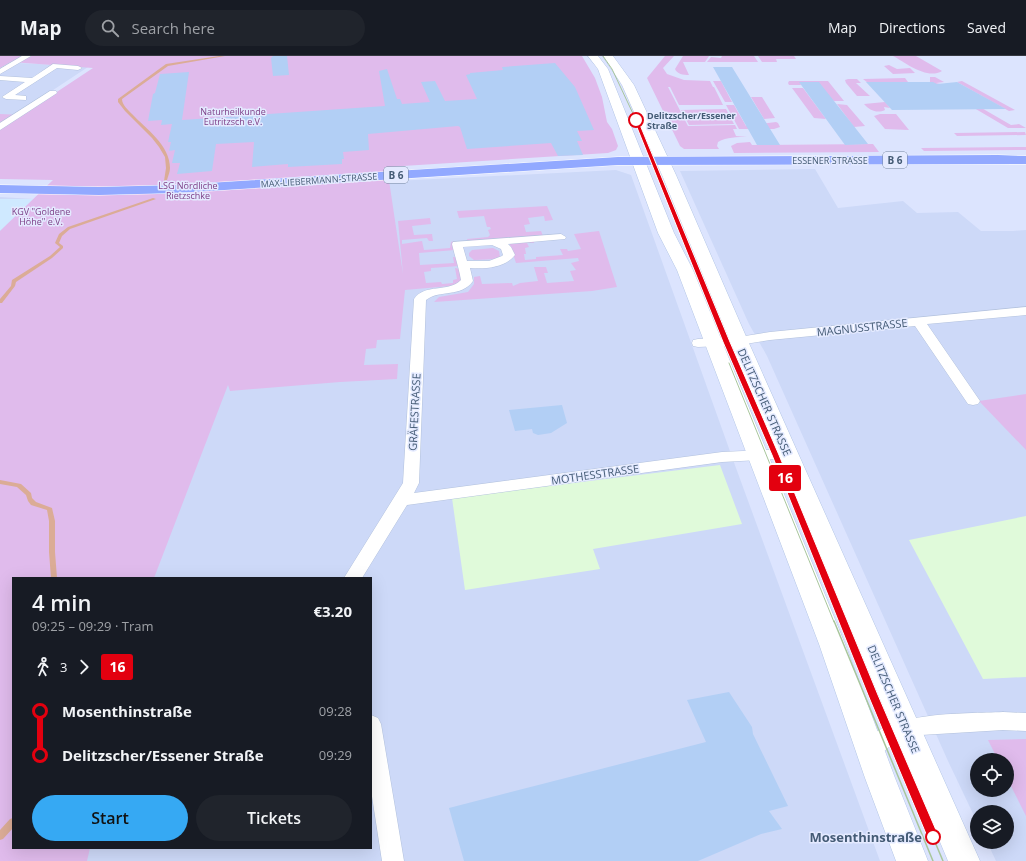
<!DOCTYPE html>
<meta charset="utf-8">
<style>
:root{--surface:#171b24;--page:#20242c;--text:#f1f3f6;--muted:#9ea1a6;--line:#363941;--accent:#36a9f3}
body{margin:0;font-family:"Open Sans",sans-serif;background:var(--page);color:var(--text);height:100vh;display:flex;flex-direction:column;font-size:15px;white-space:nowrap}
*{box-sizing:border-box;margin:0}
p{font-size:13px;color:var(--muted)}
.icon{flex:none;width:22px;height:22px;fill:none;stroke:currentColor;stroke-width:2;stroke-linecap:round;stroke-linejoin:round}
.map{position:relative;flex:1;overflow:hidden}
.details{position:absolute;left:12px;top:521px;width:360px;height:272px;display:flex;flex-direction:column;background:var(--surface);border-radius:0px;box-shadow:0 4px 16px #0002}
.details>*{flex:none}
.badge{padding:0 8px;border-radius:3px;font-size:14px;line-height:26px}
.tools{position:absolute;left:970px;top:697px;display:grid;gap:8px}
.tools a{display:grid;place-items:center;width:44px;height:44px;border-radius:50%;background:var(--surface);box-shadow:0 4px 16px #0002;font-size:20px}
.map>.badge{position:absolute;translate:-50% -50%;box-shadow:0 0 0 2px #fff}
.legs{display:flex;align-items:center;gap:6px;height:44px;padding:0 20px;font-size:13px}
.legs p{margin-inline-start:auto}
.headline{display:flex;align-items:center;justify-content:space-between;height:68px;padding:0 20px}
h1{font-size:22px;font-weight:600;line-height:30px}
.button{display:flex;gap:8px;margin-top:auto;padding:8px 20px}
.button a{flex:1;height:46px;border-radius:24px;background:var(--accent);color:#111;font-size:16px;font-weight:600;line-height:46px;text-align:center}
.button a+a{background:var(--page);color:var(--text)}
ul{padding:0 20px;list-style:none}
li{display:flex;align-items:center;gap:14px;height:44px;font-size:15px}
li i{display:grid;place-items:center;width:6px;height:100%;margin:0 5px;background:currentColor}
li i::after{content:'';width:10px;height:10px;margin:-5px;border:3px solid;border-radius:50%;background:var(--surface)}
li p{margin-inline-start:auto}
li:first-child i{background:linear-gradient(#0000 50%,currentColor 0)}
li:last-child i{background:linear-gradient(currentColor 50%,#0000 0)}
header{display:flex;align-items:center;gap:24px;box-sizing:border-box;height:56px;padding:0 20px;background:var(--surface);border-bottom:1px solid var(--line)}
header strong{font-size:19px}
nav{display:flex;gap:22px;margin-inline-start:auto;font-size:14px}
.search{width:280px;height:36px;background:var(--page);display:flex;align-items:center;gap:10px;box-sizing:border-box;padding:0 14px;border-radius:22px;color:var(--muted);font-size:15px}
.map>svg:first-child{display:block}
.residential{fill:#cdd9f8;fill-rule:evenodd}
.commercial{fill:#cfe9ff}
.education{fill:#e0fada}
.green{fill:#e0bbec}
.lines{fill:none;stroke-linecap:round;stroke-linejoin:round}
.stream{fill:#dbac96;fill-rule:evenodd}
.building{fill:#b2cff5}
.minor-casing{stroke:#b3c2dd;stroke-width:1}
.secondary-casing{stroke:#b3c6e5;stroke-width:1}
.primary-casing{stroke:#fff;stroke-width:1}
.minor{fill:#fff;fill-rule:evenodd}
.secondary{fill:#fff;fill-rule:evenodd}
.primary{fill:#92a9ff;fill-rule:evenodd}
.tram-far1{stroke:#a8c69c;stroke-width:1}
.tram{stroke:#a8c69c;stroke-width:1.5}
.line-1{fill:#e3000f;stroke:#fff}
.stop-1-dot{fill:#fff;stroke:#e3000f;stroke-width:2}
.labels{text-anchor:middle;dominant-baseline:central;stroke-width:3;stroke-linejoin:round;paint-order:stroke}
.far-park-label{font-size:9px;fill:#7e4088;stroke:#e4eaff}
.far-stop-label{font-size:9px;font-weight:bold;fill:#445b75;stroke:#e4eaff;text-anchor:start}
.far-street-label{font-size:9px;fill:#445b75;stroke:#e4eaff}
.shield{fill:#e4eaff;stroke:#74869e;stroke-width:1}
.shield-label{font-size:10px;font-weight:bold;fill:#445b75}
.street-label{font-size:11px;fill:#445b75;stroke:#e4eaff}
.near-stop-label{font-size:13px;font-weight:bold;fill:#445b75;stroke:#e4eaff;text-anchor:end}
</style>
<header>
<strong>Map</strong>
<div class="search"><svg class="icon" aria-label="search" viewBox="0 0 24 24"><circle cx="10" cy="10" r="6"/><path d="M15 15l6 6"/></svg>Search here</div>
<nav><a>Map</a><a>Directions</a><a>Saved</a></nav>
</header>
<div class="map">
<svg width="1026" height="805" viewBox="0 0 1026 805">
<rect width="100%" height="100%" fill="#dce4fe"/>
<path class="residential" d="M19,7l38,2 31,2 -88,58v-51z
M815,113l23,39 65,-7 14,12 41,-1 23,19h32l13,-1v631h-30l-9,-19h20v-30h-30v10l-29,-61 -181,-405 -18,-32 -69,-153zM977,704h30v30h-30z
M616,114l15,5 105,293 144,393h-880v-664l34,2zM13,522h358v270h-358z"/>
<path class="commercial" d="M0,143h34l-34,32z"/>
<path class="education" d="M720,409l22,59 -149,25 7,20 -135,21 -13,-92z
M1026,460v161l-43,2 -74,-139z"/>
<path class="green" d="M0,0h582l13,22 7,19 5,25 5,7 6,17 -2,4 -8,3 -221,14 16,107 -5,-53 32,-3 1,6 -19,2 2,9 18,-1 1,7h-4l-2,-3 -25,2v4l20,-3 2,9 26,-2 1,-6 3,-1 1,9 -36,3 1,12 34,-2 -1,-6h4l2,9 -28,2v3l-7,1 2,11 15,-1 1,2 11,-1v-3l4,-1 -2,-11 5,1 2,10 -5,5 -7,2 -45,4 -5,49 -23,1 -1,8 -10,1 -2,16 34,-1 -1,15 -57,3 -110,9 -2,-6 -74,193h-141v270h77l-3,13h-87v-630l53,-51 -53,-1v-65l22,1 71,-47 -82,-6 -11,6z
M665,0h9l-11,12 4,6 17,6 26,1 3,6h-45l20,39 47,-1 2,4h-4l3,7 11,1c-10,0 -20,0 -29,5l-1,4 2,3h-35l-4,-3 -33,-68z
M683,0h26l-4,6h-22l6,13c-6,0 -12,-1 -14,-6z
M722,0h32l4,6h-51l4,-5 10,1z
M758,0h36l2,3h-20l1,3h-15z
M893,0h23l26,15c-15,9 -36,-8 -49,-15z
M889,9l8,4 13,-1 5,5 -22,1 -9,-8z
M930,21h5l9,5 -8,1 4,1 71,41 8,-1 7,4h-18l-78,-46z
M905,22l3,4h-1l-39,1 -5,-4z
M848,23h9l4,4h-5l14,13h-13l-11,-13 -1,-3z
M713,25h8l11,21h-7z
M789,25h39l16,20h-10l-34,-19 1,3h-12l-1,-2z
M962,25l53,29 -6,1 -52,-29z
M670,31h44l9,18h-44z
M792,32h11l23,31 -12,-1z
M751,41h11l13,21 -11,1z
M885,46l5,6 -6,-1 1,3c-8,4 -16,0 -21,-6z
M837,48l10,1 18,21 -11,1z
M726,49h8l12,21 30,-4 2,1 2,4 -6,2h-35z
M726,53l8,15 -45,1 -8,-15z
M880,58h16l13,16 -24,-1 -11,-13z
M1025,76l1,3 -69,1 -3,-3z
M750,86l2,3 121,-1 6,8 -145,1 -3,-7 6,-3z
M1026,91v3l-102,1 -3,-3z
M547,150l6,14 -8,1 -1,-5 -16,2 2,6 -6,1 2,7 15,-1 2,5 -75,6 -1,-3 21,-2 2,-2 -2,-5 3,-1 -1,-2h-3l-3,-11 -25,2 -2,-7z
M599,175l18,56 -25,4 -158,11 5,-5 29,-5 6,-8v-7l6,-1 2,8 30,-1 1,3 7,-3 18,-2 -4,-14h12l2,6h-4l3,10 27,-2 -4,-10 6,-1 -5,-7 8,-2 -1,-3 -62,5 -7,-21 25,-1v2h-7l2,4 -4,1 1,6h-2l1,6 11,-1v-2l27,-2 -3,-6h7l1,2 13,-2 -7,-15z
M493,192l6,3 1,6 -2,2 -24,1 -5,-4v-3l3,-3z
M1026,338v56l-47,-49z
M1026,683v77l-19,-38v-18h-9l-10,-20z"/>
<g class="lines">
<path class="stream" d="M219,0h6l-57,10 -46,33c0,6 6,11 10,15 14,15 38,31 38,54 0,4 -2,8 -3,12l-3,1 2,-13 -1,-11 -6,-10 -7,-9 -27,-27 -7,-9v-3l48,-35z
M153,142l3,1 -86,30 -8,7 -3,7 4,3v2l-11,10 -36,24 -1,4 -13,17h-2v-4l11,-13 1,-6 38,-24 10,-9 -5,-4 4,-9 9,-7z
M0,424l21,4 10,9 1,5 4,4 16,6 3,13v31l2,26h-6l-2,-26v-31l-2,-11 -16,-5 -3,-4 -2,-6 -9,-8 -17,-3z
M13,762v10l-10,11 -3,1v-10l10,-11z"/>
</g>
<path class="building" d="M273,0h14l2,19 -16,1 -2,-18z
M555,7l20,24 19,43 -17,1 5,10h-5l6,14 -25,1 -7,-13 -84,6 -7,-22 -2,-1 -90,8 1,16 -26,2 1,7h-2v5l-54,3v-3l-36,3 2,-25 -38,2 -4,27 -35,3 3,-11h-8l3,-13 -6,1 2,-9h-3l4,-18 -11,1 1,-5 -14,1 5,-27 2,-1 5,-19 29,-2 -7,48 203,-14 -6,-35 8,-2 10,30h3l2,5 28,-2 -9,-20 14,-1 10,20 32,-2 -11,-24 4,-1v-1l33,-3 -1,-3z
M713,11h19l48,78h-23z
M799,26h20l49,62 -23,1z
M866,26h67l4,2 20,-2 49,27 -114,1z
M562,349l5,18 -16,10 -13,2 -5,-2 -1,-4 -17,2 -6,-21z
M729,636l23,35 1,7 35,72 -19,5 13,18 -21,5 -63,27h-234l-15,-53 257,-66 -19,-42z"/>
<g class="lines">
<defs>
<path id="minor" d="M22,0h9l-31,18v-5z
M53,8l25,2 4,2 -4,2 -21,-2 -42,27 11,1v4l-20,-1 -4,-2 23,-15 -25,-2v-4l32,2z
M50,35h6l1,2 -57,37v-7z
M561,178l5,3 -1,2 -57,5 3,3 4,8c-10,13 -30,14 -45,13l3,13c-12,17 -33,8 -47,19l-7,183 -5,10 308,-41 67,-3 5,1 2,4 -2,4 -72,4 -315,43 -45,73h-18l59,-95 11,-184c11,-16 34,-6 47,-19 -2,-12 -6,-23 -9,-36l1,-2zM492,189l9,4 2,6 -1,1 -13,5h-22l-4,-14z
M1026,251v8l-99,9 53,77 -2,3 -5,1 -5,-1 -53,-78 -145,14 -31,5 -41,2 -5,-1 -1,-3 1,-3 5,-1 41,-2 31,-5z
M1003,656l23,1v18l-23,-1 -82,5 -26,7 -18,15 -7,2 -7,-2 -3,-7c18,-40 105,-36 143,-38z
M371,659l7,3 3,6 23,137h-22l-11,-71z"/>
<path id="secondary" d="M588,0h10l10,13 66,164 19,37 152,374 50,134 33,83h-32l-31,-83 -46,-134 -142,-374 -19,-37 -60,-164z
M603,0h10l21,29 42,90 72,166 232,520h-32l-218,-520 -68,-166 -40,-90z"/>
<path id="primary" d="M998,99l28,1v8l-408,1 -441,28 -78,2 -99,-2v-8l99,2 78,-2 441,-28z"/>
</defs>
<use href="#minor" class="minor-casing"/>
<use href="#secondary" class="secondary-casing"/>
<use href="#primary" class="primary-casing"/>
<use href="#minor" class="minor"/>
<use href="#secondary" class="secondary"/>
<use href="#primary" class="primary"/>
<path class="tram-far1" d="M603,0l9,13 24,51 91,222 49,113 67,167
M729,307l105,259"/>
<path class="tram" d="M834,565l99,240
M842,565l101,240"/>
</g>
<path class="line-1" d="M636,63l2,1 92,222 49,113 99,240 61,142 -2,4 -4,2 -4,-2 -61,-146 -96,-240 -49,-113 -89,-222z"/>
<g class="stop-1-dot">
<circle cx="636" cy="64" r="7"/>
<circle cx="933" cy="781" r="7"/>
</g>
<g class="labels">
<g class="far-park-label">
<text x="233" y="55">Naturheilkunde<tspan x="233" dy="10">Eutritzsch e.V.</tspan></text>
<text x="188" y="129">LSG Nördliche<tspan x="188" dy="10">Rietzschke</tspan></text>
<text x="41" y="155">KGV "Goldene<tspan x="41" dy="10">Höhe" e.V.</tspan></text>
</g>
<g class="far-stop-label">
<text x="647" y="59">Delitzscher/Essener<tspan x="647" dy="10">Straße</tspan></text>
</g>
<g class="far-street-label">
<text x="830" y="104">ESSENER STRASSE</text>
<text transform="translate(319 124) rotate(-4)">MAX-LIEBERMANN-STRASSE</text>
</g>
<g class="shield">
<rect x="883" y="96" width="24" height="16" rx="3"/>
<rect x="384" y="111" width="24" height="16" rx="3"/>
</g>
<g class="shield-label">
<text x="895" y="104">B 6</text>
<text x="396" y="119">B 6</text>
</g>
<g class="street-label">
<text transform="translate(862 271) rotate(-6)">MAGNUSSTRASSE</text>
<text transform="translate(765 346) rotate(66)">DELITZSCHER STRASSE</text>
<text transform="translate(414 356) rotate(-87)">GRÄFESTRASSE</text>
<text transform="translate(595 418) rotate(-8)">MOTHESSTRASSE</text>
<text transform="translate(894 643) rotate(67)">DELITZSCHER STRASSE</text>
</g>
<g class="near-stop-label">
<text x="922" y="781">Mosenthinstraße</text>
</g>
</g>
</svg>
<div class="tools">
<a><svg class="icon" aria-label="locate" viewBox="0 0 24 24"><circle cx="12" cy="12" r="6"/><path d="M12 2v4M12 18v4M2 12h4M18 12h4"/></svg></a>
<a><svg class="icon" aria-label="layers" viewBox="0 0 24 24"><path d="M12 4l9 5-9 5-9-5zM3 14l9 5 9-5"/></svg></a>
</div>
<b class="badge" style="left:785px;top:422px;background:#e3000f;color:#fff">16</b>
<section class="details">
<div class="headline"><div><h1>4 min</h1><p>09:25 – 09:29 · Tram</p></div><b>€3.20</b></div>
<div class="legs"><svg class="icon" aria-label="walk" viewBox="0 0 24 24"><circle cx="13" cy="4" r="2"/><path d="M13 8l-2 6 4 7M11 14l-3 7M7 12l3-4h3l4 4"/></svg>3<svg class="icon" aria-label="forward" viewBox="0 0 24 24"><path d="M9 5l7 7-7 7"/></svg><b class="badge" style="background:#e3000f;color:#fff">16</b></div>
<ul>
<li><i style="color:#e3000f"></i><b>Mosenthinstraße</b><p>09:28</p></li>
<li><i style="color:#e3000f"></i><b>Delitzscher/Essener Straße</b><p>09:29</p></li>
</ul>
<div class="button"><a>Start</a><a>Tickets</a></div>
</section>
</div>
